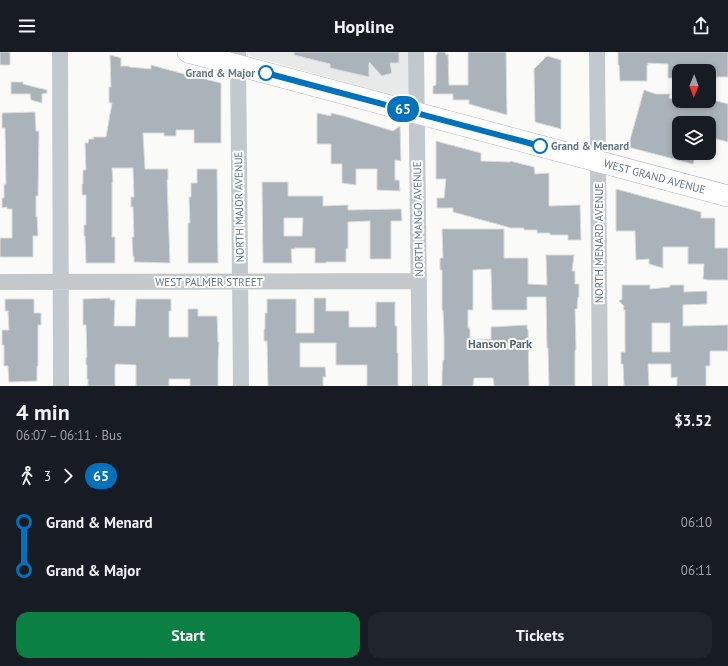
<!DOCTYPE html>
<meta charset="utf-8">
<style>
:root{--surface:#171b24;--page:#20242c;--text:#f1f3f6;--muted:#9ea1a6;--accent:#0b8043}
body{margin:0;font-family:"PT Sans",sans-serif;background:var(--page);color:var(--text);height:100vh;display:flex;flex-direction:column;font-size:15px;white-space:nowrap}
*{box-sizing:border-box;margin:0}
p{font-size:13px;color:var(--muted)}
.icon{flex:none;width:22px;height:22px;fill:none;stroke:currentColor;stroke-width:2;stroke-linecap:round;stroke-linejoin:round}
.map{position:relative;height:334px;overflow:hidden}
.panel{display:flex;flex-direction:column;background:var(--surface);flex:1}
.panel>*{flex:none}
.badge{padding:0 8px;border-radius:13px;font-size:14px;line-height:26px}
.needle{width:26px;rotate:181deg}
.buttons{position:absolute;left:672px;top:12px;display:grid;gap:8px}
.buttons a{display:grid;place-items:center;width:44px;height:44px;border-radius:8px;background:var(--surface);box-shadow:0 2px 6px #0003;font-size:20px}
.map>.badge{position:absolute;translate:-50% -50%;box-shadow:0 0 0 2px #fff}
.legs{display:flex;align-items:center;gap:6px;height:44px;padding:0 16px;font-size:13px}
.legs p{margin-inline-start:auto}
.headline{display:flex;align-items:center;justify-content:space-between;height:68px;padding:0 16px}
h1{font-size:22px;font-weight:600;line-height:30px}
.action{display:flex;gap:8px;margin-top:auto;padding:8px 16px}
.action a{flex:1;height:46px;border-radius:12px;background:var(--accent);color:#fff;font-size:16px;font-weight:600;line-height:46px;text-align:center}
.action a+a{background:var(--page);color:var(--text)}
ul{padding:0 16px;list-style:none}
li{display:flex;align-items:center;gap:14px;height:48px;font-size:15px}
li i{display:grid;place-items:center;width:6px;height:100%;margin:0 5px;background:currentColor}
li i::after{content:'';width:10px;height:10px;margin:-5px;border:3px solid;border-radius:50%;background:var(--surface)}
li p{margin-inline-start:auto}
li:first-child i{background:linear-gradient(#0000 50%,currentColor 0)}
li:last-child i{background:linear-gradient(currentColor 50%,#0000 0)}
header{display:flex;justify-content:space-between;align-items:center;height:52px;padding:0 16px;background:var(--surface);font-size:18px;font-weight:600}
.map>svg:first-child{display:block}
.built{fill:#e8e9e9}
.building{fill:#aab3b9;stroke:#dcdcda;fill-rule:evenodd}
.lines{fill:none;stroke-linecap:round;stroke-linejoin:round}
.major-casing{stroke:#b5babe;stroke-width:22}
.minor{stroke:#c3c8cc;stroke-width:16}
.major{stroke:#fff;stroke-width:21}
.line-1-casing{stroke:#fff;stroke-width:9}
.line-1{stroke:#0072bc;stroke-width:6}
.stop-1-dot{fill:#fff;stroke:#0072bc;stroke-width:2}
.labels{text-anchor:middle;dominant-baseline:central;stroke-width:4;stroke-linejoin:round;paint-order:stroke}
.stop-label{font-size:11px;font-weight:bold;fill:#657683;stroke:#fff;text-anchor:end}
.street-label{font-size:11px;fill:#657683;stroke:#fff}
.neighbourhood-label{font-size:12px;font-weight:bold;fill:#57646e;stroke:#fff}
</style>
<header><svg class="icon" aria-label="menu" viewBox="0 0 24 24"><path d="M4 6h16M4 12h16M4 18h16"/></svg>Hopline<svg class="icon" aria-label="share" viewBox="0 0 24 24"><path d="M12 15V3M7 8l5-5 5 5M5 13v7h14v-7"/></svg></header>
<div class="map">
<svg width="728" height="334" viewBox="0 0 728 334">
<rect width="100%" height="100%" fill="#fafaf8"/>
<path class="built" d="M234,0h175v48l-166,-46z"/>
<path class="building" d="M0,0h10v13h-10z
M294,0h105v11h-9l2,10 -10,3 -13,-14v15l-39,-9v-4l-36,-9z
M437,0h8l1,3 2,-1 1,31h19v-33h38l1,63 -38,-11v-4h-16v-6h-20v-8l3,-1v-30h1z
M618,0h110v25h-12v-6h-37v7h-11v-14l-20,-1v2h-1v16h-27l-1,-16h-1z
M110,3l11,3v8h7l2,1 21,2v-4l33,9 2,3h11l24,6v60h-27v-13h-18v6h-12v-3h-21l2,36h23v11h-1l3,83 -36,-1v-6l-1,1 -1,-20h2l-1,-30h-2v-10h3l-1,-29h-21l1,14h-1v55h3v26h-29l-1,-27h-1v-11h2v-30h-4v-11h1v-14h3l-1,-27h3l1,-4h5l-1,-2h13l6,-34h-3v-16h2z
M547,4l14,4v69l-26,-7 -1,-53z
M11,30h12v2l24,6v3l-5,1v9l-11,-3 -1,-6h-19z
M644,38l12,4h14l-1,4 27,7 1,-4h12v-2l19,5v38l-19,-5v-14h-30v30h17l-3,11 -65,-17z
M35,60l1,19h3l-1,65h-2v21l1,-1 1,20h-5v21h-33v-19h12v-29h-5v-2l-5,1v-10h2v-14h2l-1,-56h-3v-15z
M317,61l14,3v-3l13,3 49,15 7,-5 1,35 -6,-1v20h4l1,11 -23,-1v-21h-21v16l-14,-2v-19h-11v-20h-14z
M436,89l45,12v8l29,1v-1l24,6 1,7 14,-1v33l31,-1 1,35h-13v-5h-18v-2h-13v-3h-13v-2h-13l-58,-16v-4h-16v-10h7l2,-19h-10z
M197,117h20l1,94h-30v-40h2l-1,-26h2v-14h6z
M262,130h26v14h35v10l25,-1v5l53,-1 1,12h-11v38h-21v-38l-22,1v26l-2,1v13h-20v1h-11v-15h-20v1h-4l1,14h-29zM284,166h19l-1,18h-18z
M616,137l85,23v6h14v30h13v32h-20l-5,-1 1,-15h-16v-17h-25v21l-14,-4v-5l-13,1 -1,-29h-19z
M442,177h62v29h24v26l19,1 -1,-30h28l-2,16h3v13h4v13h-1l-1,12h-2l1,41h-1v36h-26l-1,-38h-1l-1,-51h-19v13h-35l-1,-41 -18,1v40h-5v18h2v11h2v1l19,-1v-12l36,-2v4h1l1,57h-35l-1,-8h-19l-1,8h-31v-13l1,-13h1v-23l-1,-27h-1v-40h-2v-12h3z
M622,233h28v4l20,-2v-2h14v7l23,-1v13l-24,1v21l45,-1v26h-18v15h-4v20h-29v-9l-6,1v-14h-23l1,22h-25l-1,-22h-2v-12h4v-42h-2l1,-4 -5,-5 3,-2zM652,271h18v29h-18z
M110,246v2h5l-1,26h21l1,-27h35v12h-2v26h19v-28h10v7h19l1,26h1l-1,18v26h-28v-7h-21v7h-33v-21l-20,-1 -1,2v20h-27v-7h-1v-14l-1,-1v-6l1,-1 -1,-32h-3v-26z
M314,246h12v13h23v16h27v-25h19v24h2v27l1,-1v34h-31v-21h-31v-22h-36v24h25l1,10h-3v9h-55l-1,-45h-3v-12h1v-16h2v-14h29v34h18z
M5,247h29v14h7v12h-3v41h-1v15l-28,1 -1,-16h-4v-21h-2v-15h7l-1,-19h-3z"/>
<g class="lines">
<defs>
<g id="major">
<path id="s1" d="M188,0l540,144"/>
</g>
</defs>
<use href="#major" class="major-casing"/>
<path class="minor" d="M60,0l1,334
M238,0l3,334
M416,0l4,334
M597,0l3,334
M0,230l419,-1"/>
<use href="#major" class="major"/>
</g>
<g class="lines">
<defs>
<path id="line-1" d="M266,21l274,73"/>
</defs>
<use href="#line-1" class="line-1-casing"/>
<use href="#line-1" class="line-1"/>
</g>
<g class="stop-1-dot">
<circle cx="266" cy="21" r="7"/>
<circle cx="540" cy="94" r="7"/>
</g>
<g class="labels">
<g class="stop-label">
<text x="255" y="21">Grand &amp; Major</text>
<text x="551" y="94" text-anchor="start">Grand &amp; Menard</text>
</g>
<g class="street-label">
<text stroke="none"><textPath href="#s1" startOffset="483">WEST GRAND AVENUE</textPath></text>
<text transform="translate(239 155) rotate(-91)">NORTH MAJOR AVENUE</text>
<text transform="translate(418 167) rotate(-91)">NORTH MANGO AVENUE</text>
<text transform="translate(599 191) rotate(-90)">NORTH MENARD AVENUE</text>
<text x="209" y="230">WEST PALMER STREET</text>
</g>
<g class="neighbourhood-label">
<text x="500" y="291">Hanson Park</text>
</g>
</g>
</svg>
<div class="buttons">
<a><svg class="needle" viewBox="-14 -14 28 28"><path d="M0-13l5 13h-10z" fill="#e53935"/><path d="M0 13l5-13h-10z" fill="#9ea1a6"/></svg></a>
<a><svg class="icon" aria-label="layers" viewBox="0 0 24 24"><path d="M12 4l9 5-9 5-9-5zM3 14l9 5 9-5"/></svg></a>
</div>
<b class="badge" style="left:403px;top:57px;background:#0072bc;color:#fff">65</b>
</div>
<section class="panel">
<div class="headline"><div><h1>4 min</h1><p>06:07 – 06:11 · Bus</p></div><b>$3.52</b></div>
<div class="legs"><svg class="icon" aria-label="walk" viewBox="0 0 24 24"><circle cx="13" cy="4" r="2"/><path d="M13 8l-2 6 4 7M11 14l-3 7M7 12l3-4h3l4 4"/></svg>3<svg class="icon" aria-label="forward" viewBox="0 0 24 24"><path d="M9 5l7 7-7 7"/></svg><b class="badge" style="background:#0072bc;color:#fff">65</b></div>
<ul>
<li><i style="color:#0072bc"></i><b>Grand &amp; Menard</b><p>06:10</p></li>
<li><i style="color:#0072bc"></i><b>Grand &amp; Major</b><p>06:11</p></li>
</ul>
<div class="action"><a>Start</a><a>Tickets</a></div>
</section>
